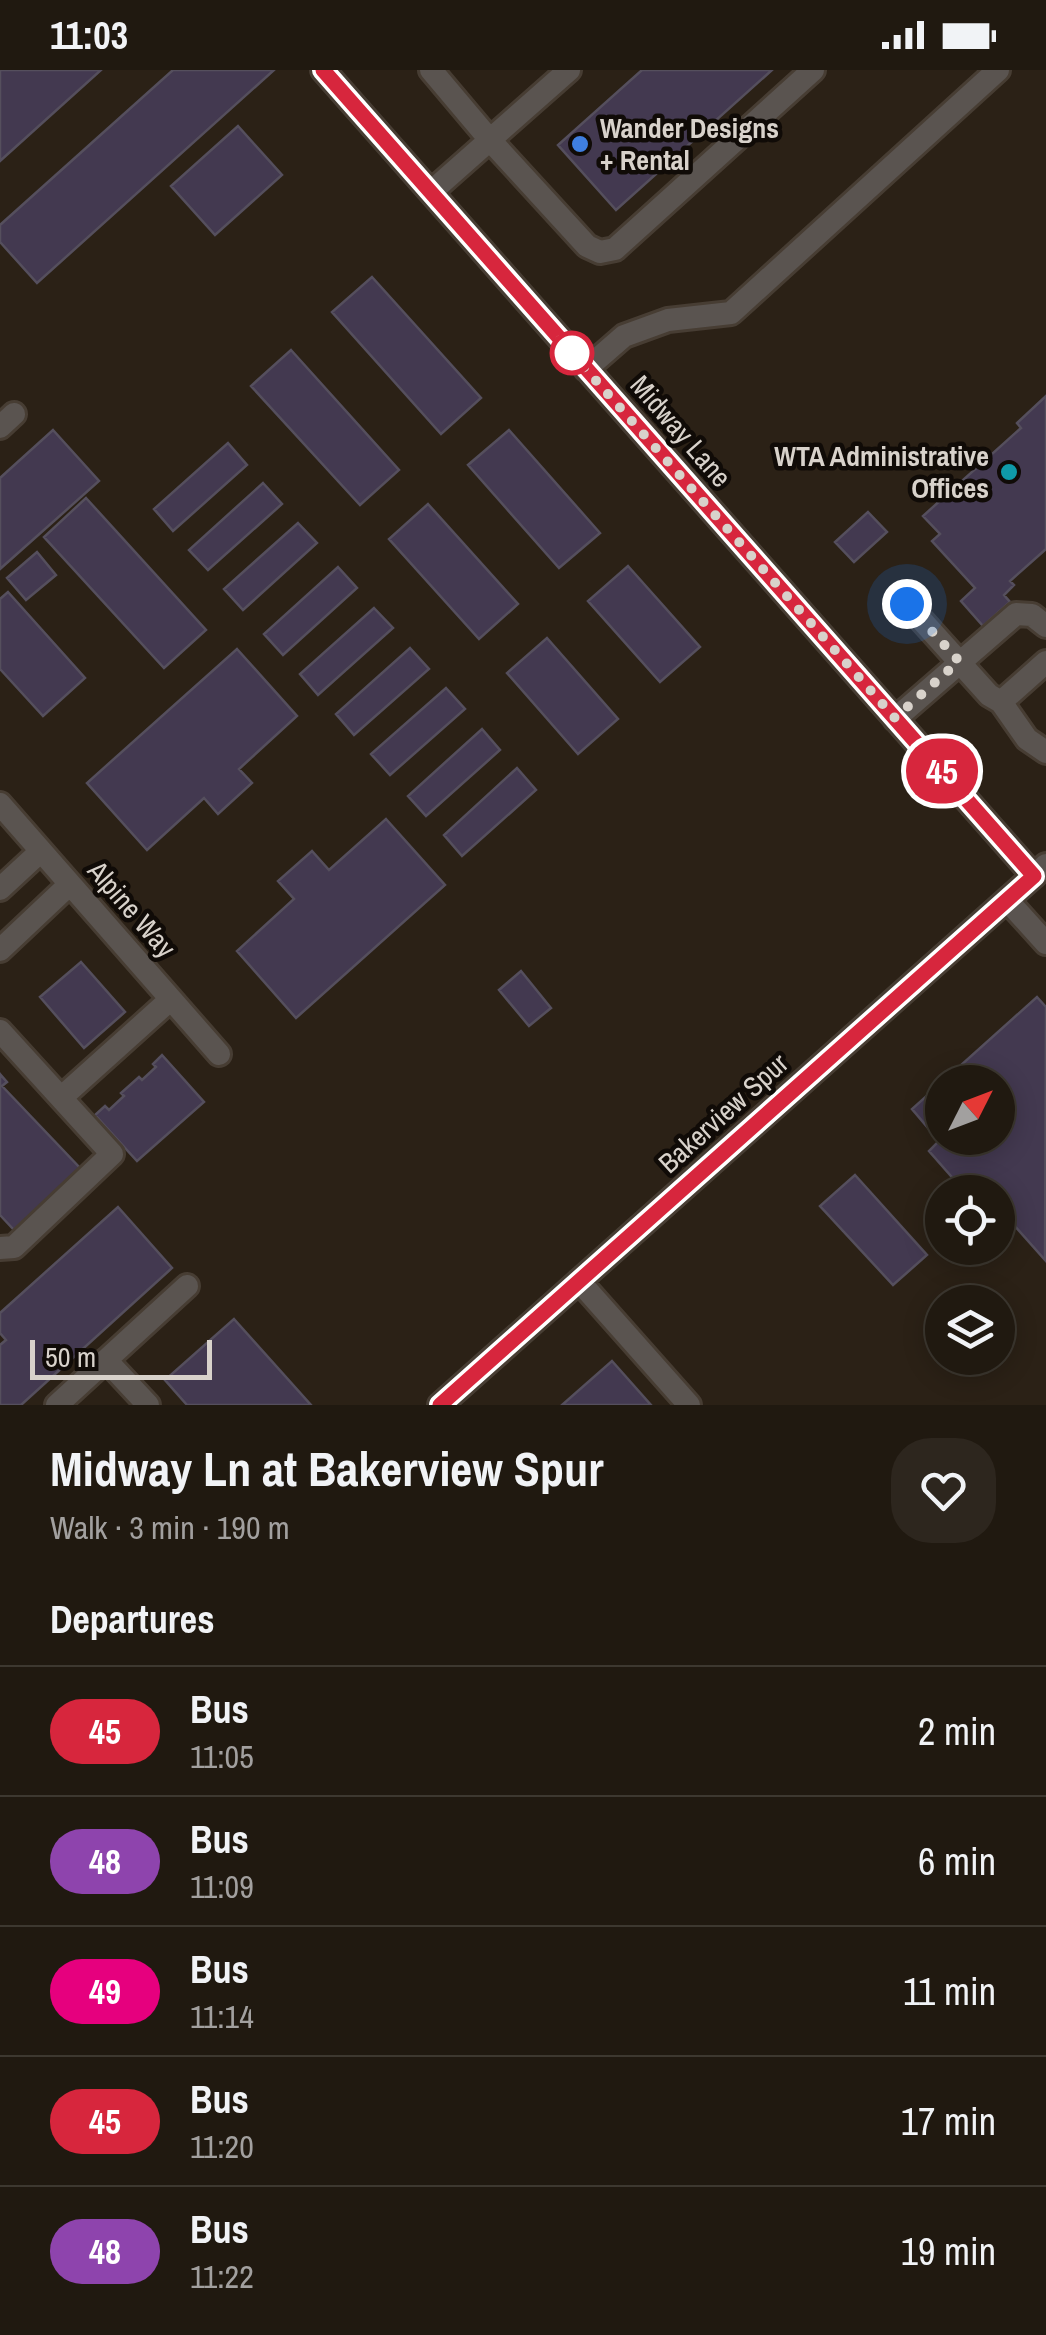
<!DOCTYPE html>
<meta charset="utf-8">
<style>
:root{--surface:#201910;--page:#2d261e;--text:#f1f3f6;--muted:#a2a09f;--line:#3d3830}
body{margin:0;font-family:"Archivo Narrow",sans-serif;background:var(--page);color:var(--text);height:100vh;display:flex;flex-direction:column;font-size:38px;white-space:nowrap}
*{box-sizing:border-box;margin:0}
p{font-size:32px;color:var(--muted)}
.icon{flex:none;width:55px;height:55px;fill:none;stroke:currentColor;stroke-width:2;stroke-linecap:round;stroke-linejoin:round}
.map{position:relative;height:1335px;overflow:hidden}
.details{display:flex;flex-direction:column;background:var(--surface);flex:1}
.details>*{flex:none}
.badge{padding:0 20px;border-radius:32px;font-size:35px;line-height:65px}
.needle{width:65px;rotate:48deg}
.controls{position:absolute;left:925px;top:995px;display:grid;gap:20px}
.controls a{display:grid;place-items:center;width:90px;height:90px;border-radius:50%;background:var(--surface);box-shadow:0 5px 25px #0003,0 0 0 2px var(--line);font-size:50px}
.scale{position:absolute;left:30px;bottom:25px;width:182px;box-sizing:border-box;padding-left:10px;border:5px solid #d8d2cb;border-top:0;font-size:28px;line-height:35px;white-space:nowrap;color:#d8d2cb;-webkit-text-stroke:8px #100b07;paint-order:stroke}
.you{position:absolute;width:50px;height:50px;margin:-25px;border:8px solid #fff;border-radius:50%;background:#1a73e8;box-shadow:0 0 0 15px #1a73e833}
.map>.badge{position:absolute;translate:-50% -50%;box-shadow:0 0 0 5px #fff}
h2{padding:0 50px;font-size:38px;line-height:90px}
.round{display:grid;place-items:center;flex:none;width:105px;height:105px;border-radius:40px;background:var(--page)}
.headline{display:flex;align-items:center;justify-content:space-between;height:170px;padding:0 50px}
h1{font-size:48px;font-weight:800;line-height:75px}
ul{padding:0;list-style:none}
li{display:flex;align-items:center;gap:30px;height:130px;padding:0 50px;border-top:2px solid var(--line)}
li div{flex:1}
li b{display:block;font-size:38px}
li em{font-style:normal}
li .badge{min-width:110px;font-weight:700;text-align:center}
.status{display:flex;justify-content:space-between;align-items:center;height:70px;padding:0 50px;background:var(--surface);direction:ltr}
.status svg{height:28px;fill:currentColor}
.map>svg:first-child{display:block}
.building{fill:#433950;stroke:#554f5d;stroke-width:2.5;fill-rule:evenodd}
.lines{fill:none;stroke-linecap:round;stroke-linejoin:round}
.minor-casing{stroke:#473d33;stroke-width:28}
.minor{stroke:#5a5450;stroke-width:22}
.line-casing{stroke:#fff;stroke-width:22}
.line{stroke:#d7263d;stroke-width:15}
.walk{stroke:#d8d2cb;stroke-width:10;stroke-dasharray:0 18}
.shop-dot{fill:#3f7fe0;stroke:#100b07;stroke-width:4}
.stop-dot{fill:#fff;stroke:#d7263d;stroke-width:5}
.culture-dot{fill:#0f9aa8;stroke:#100b07;stroke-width:4}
.labels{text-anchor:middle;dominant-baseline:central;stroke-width:9;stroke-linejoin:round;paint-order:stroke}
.poi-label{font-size:28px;font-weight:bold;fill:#d8d2cb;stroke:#100b07;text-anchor:start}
.street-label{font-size:28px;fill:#d8d2cb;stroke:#100b07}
</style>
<div class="status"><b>11:03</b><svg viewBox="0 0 49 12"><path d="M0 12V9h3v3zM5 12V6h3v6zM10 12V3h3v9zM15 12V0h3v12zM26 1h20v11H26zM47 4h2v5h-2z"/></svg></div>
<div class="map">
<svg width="1046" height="1335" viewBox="0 0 1046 1335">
<rect width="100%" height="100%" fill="#2b2116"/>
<path class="building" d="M0,0h101l-101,91z
M173,0h101l-237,213 -37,-41v-17z
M642,0h130l-156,140 -58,-65z
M238,56l44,49 -67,60 -44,-49z
M372,207l109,121 -40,36 -109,-122z
M291,280l108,120 -39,35 -109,-119z
M1046,326v153l-36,32 4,4 -10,10 6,7 -27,24 -22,-25 14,-13 -43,-47 8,-7 -17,-18 98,-88 -4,-5z
M53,360l46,51 -99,88v-91z
M509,360l91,103 -41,35 -91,-103z
M228,373l19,22 -74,66 -19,-22z
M263,413l19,21 -74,66 -19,-20z
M86,428l120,132 -42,38 -120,-131z
M428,434l90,100 -39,35 -90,-100z
M868,442l19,20 -33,30 -19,-20z
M298,453l19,20 -74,67 -19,-21z
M37,482l19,23 -30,25 -19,-22z
M628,496l72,81 -40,35 -72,-81z
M338,497l19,21 -74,67 -19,-21z
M8,522l77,86 -42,38 -43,-47v-70z
M374,538l19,20 -75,67 -18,-21z
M547,568l71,81 -40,35 -71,-81z
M410,578l19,21 -75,66 -18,-21z
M237,579l60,67 -58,53 13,14 -34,31 -14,-16 -57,52 -60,-67z
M446,618l19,21 -75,66 -19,-21z
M482,659l18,21 -74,66 -18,-20z
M517,698l19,22 -74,66 -18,-21z
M386,749l59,66 -149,133 -59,-67 57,-52 -16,-18 34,-30 17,19z
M81,892l44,50 -41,36 -44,-51z
M521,901l30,37 -22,18 -30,-36z
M1037,927l9,10 -1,253 -47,-53v-15h-33l-36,-41 10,-10 -27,-32zM942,1012h56v56h-56z
M162,985l42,47 -67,59 -42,-46 10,-9 4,4 15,-14 -3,-3 18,-16 3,3 14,-13 -3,-3z
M0,1004l7,8 -5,4 78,82 -66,62 -14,-15z
M855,1105l72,80 -34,30 -73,-79z
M118,1137l54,61 -151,137h-21v-60l6,-5 -6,-7v-20z
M234,1249l77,86h-124l-22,-25z
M612,1291l39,44h-89z"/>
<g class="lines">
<defs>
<path id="minor" d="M323,0l711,806
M431,0l59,70 97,106 13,6 15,-3 198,-179
M431,122l138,-122
M586,299l38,-33 44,-16 63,-7 267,-243
M0,357l14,-13
M907,534l82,91 12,7 26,37 19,13
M1001,632l45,-40
M895,649l121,-105 16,1 14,11
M0,734l219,250
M0,819l41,-38
M1007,830l39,43
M0,880l70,-66
M0,961l112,123 -98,93 -14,1
M62,1027l109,-98
M579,1211l110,124
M106,1290l42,45
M57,1335l130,-119
M440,1335l606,-540"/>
</defs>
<use href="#minor" class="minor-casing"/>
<use href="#minor" class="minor"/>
</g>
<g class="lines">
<defs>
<path id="line" d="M323,0l711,806 -594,529"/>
</defs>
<use href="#line" class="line-casing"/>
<use href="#line" class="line"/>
<path class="walk" d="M572,283l-12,-13 335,378 64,-57 -52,-57"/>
</g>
<circle class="shop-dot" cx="580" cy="74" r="10"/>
<circle class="stop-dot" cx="572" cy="283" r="20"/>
<circle class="culture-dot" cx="1009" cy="402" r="10"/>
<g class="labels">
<g class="poi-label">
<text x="600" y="58">Wander Designs<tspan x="600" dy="32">+ Rental</tspan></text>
<text x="989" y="386" text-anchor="end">WTA Administrative<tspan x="989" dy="32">Offices</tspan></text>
</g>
<g class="street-label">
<text transform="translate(681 361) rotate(49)">Midway Lane</text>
<text transform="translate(132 839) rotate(49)">Alpine Way</text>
<text transform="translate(723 1043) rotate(-42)">Bakerview Spur</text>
</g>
</g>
</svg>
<div class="controls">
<a><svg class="needle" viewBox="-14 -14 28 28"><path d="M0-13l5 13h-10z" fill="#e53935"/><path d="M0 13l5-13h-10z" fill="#a2a09f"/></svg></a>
<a><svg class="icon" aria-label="locate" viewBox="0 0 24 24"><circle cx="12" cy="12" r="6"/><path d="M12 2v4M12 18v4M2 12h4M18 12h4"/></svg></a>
<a><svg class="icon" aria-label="layers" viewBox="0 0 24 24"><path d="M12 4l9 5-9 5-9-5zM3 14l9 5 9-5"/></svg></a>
</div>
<div class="scale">50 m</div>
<div class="you" style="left:907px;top:534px"></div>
<b class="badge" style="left:942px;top:701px;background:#d7263d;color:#fff">45</b>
</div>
<section class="details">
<div class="headline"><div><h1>Midway Ln at Bakerview Spur</h1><p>Walk · 3 min · 190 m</p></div><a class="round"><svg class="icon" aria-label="heart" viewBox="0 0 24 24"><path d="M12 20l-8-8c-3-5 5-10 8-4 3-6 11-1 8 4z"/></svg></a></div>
<h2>Departures</h2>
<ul>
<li><span class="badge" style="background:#d7263d;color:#fff">45</span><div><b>Bus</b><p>11:05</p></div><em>2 min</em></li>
<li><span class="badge" style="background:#8e44ad;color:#fff">48</span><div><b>Bus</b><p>11:09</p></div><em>6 min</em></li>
<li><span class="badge" style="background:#e6007e;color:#fff">49</span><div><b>Bus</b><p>11:14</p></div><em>11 min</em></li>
<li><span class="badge" style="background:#d7263d;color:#fff">45</span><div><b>Bus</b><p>11:20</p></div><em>17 min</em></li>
<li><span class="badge" style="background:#8e44ad;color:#fff">48</span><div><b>Bus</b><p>11:22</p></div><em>19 min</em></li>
</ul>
</section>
